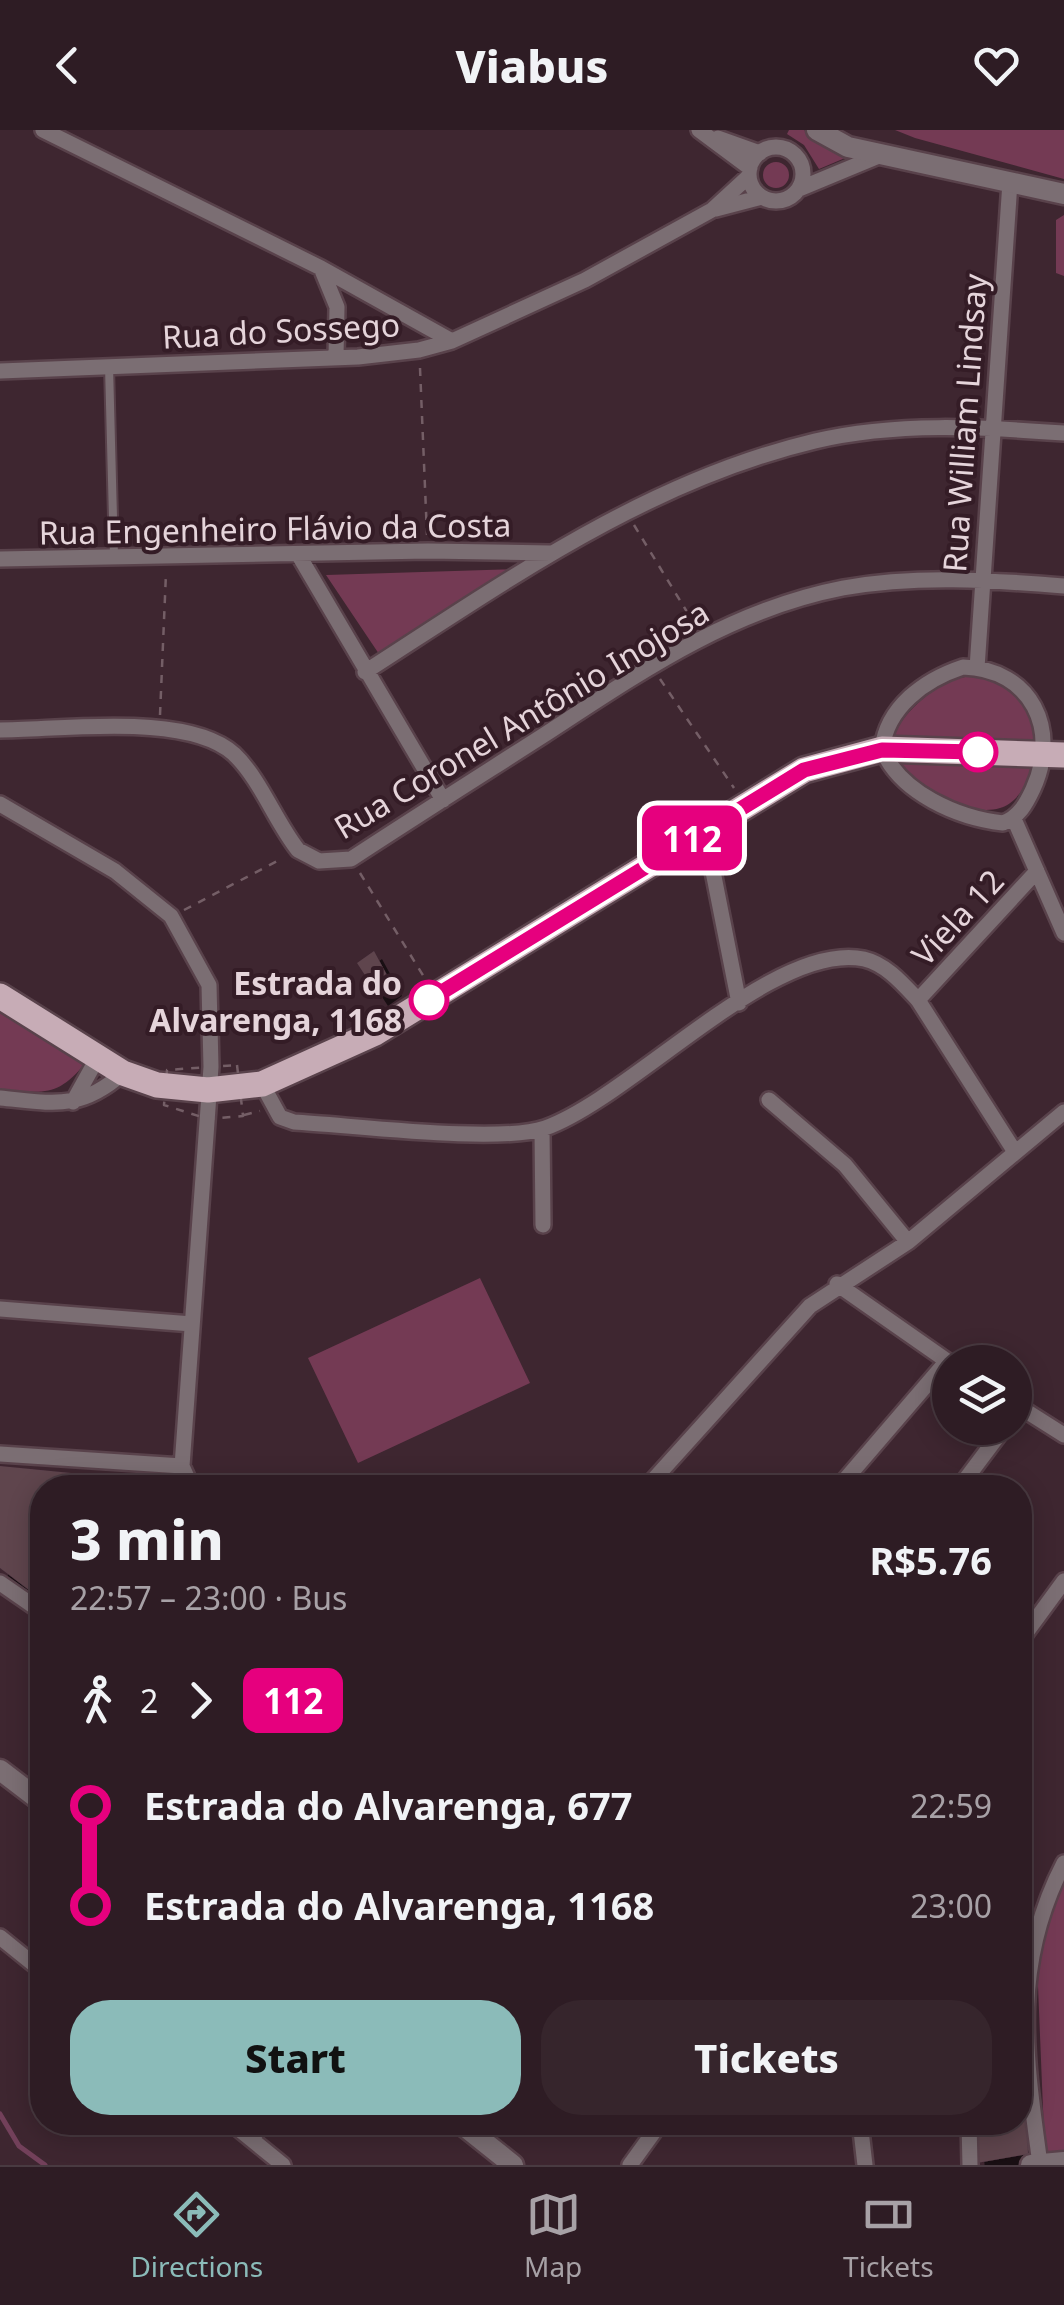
<!DOCTYPE html>
<meta charset="utf-8">
<style>
:root{--surface:#2e1c24;--page:#36252c;--text:#f1f3f6;--muted:#a7a1a6;--line:#493a41;--accent:#8bbbb9}
body{margin:0;font-family:"Noto Sans",sans-serif;background:var(--page);color:var(--text);height:100vh;display:flex;flex-direction:column;font-size:38px;white-space:nowrap}
*{box-sizing:border-box;margin:0}
p{font-size:32px;color:var(--muted)}
.icon{flex:none;width:55px;height:55px;fill:none;stroke:currentColor;stroke-width:2;stroke-linecap:round;stroke-linejoin:round}
.map{position:relative;flex:1;overflow:hidden}
.details{position:absolute;left:30px;top:1345px;width:1002px;height:660px;display:flex;flex-direction:column;background:var(--surface);border-radius:40px;box-shadow:0 5px 25px #0003,0 0 0 2px var(--line)}
.details>*{flex:none}
.badge{padding:0 20px;border-radius:15px;font-size:35px;line-height:65px}
.buttons{position:absolute;left:932px;top:1215px;display:grid;gap:20px}
.buttons a{display:grid;place-items:center;width:100px;height:100px;border-radius:50%;background:var(--surface);box-shadow:0 5px 25px #0003,0 0 0 2px var(--line);font-size:50px}
.map>.badge{position:absolute;translate:-50% -50%;box-shadow:0 0 0 5px #fff}
.legs{display:flex;align-items:center;gap:15px;height:110px;padding:0 40px;font-size:32px}
.legs p{margin-inline-start:auto}
.summary{display:flex;align-items:center;justify-content:space-between;height:170px;padding:0 40px}
h1{font-size:55px;font-weight:800;line-height:75px}
.primary-button{display:flex;gap:20px;margin-top:auto;padding:20px 40px}
.primary-button a{flex:1;height:115px;border-radius:40px;background:var(--accent);color:#111;font-size:40px;font-weight:800;line-height:115px;text-align:center}
.primary-button a+a{background:var(--page);color:var(--text)}
ul{padding:0 40px;list-style:none}
li{display:flex;align-items:center;gap:35px;height:100px;font-size:38px}
li i{display:grid;place-items:center;width:15px;height:100%;margin:0 12px;background:currentColor}
li i::after{content:'';width:25px;height:25px;margin:-12px;border:8px solid;border-radius:50%;background:var(--surface)}
li p{margin-inline-start:auto}
li:first-child i{background:linear-gradient(#0000 50%,currentColor 0)}
li:last-child i{background:linear-gradient(currentColor 50%,#0000 0)}
header{display:flex;justify-content:space-between;align-items:center;height:130px;padding:0 40px;background:var(--surface);font-size:45px;font-weight:800}
.menu{display:flex;justify-content:space-around;align-items:center;height:140px;border-top:2px solid var(--line);background:var(--surface);font-size:28px;color:var(--muted)}
.menu a{display:grid;justify-items:center;gap:5px}
.menu .active{color:var(--accent)}
.map>svg:first-child{display:block}
.green{fill:#743a54}
.lines{fill:none;stroke-linecap:round;stroke-linejoin:round}
.stream{stroke:#72405a;stroke-width:5}
.building{fill:#5e444e;filter:url(#shadow)}
.service-casing{stroke:#59424b;stroke-width:12}
.minor-casing{stroke:#59424b;stroke-width:20}
.tertiary-casing{stroke:#59424b;stroke-width:25}
.primary-casing{stroke:#59424b;stroke-width:30}
.path{stroke:#745e66;stroke-width:2.5;stroke-dasharray:8 8;stroke-linecap:butt}
.service{stroke:#7b6e73;stroke-width:8}
.minor{stroke:#7b6e73;stroke-width:15}
.tertiary{stroke:#7b6e73;stroke-width:20}
.primary{stroke:#c7acb6;stroke-width:25}
.line-1-casing{stroke:#fff;stroke-width:22}
.line-1{stroke:#e6007e;stroke-width:15}
.stop-1-dot{fill:#fff;stroke:#e6007e;stroke-width:5}
.labels{text-anchor:middle;dominant-baseline:central;stroke-width:8;stroke-linejoin:round;paint-order:stroke}
.street-label{font-size:32px;fill:#e5d4da;stroke:#341c26}
.stop-label{font-size:32px;font-weight:bold;fill:#e5d4da;stroke:#341c26;text-anchor:end}
</style>
<header><svg class="icon" aria-label="back" viewBox="0 0 24 24"><path d="M15 5l-7 7 7 7"/></svg>Viabus<svg class="icon" aria-label="heart" viewBox="0 0 24 24"><path d="M12 20l-8-8c-3-5 5-10 8-4 3-6 11-1 8 4z"/></svg></header>
<div class="map">
<svg width="1064" height="2035" viewBox="0 0 1064 2035">
<defs>
<filter id="shadow"><feDropShadow dx="8" dy="8" stdDeviation="0" flood-color="#0009"/></filter>
</defs>
<rect width="100%" height="100%" fill="#3e2630"/>
<path class="green" d="M789,0h15l41,28 -26,11 -15,-24 -17,-11z
M895,0h169v49l-149,-41z
M763 45a13 13 0 1 1 26 0a13 13 0 1 1-26 0Z
M1064,85v61l-8,-3v-53z
M515,439l-136,85 -53,-79z
M979,545c19,9 38,15 51,33 19,25 2,91 -30,100 -33,10 -72,-20 -97,-39 -35,-28 20,-75 46,-88 9,-4 20,-4 30,-6z
M0,881l86,51c-28,36 -44,31 -86,27z
M480,1148l50,105 -172,80 -50,-105z
M1064,1748v278l-19,2 -8,-196 13,-54z"/>
<g class="lines">
<path class="stream" d="M0,1984l19,32 26,19"/>
</g>
<path class="building" d="M374,821l20,37 -14,10 -23,-35z
M0,1336l173,17 5,5h-136v112l-42,-32z
M1020,1977h7l1,47 -51,9 -3,-41h46z"/>
<g class="lines">
<defs>
<path id="service" d="M109,236l5,190
M254,2011l15,-19"/>
<path id="minor" d="M43,0l278,138 131,73
M699,0l51,38
M718,8l42,15
M749 44a27 27 0 1 1 54 0a27 27 0 1 1-54 0Z
M799,59l82,-34
M716,79l46,-12
M321,138l16,39 -1,50
M0,241l358,-14 61,-7 33,-9 133,-61 127,-70 37,-34
M298,424l145,246
M0,429l428,-8 122,2
M963,537c69,2 97,63 70,122 -7,15 -14,28 -30,34 -45,-5 -103,-30 -121,-74 5,-42 42,-69 81,-82z
M977,538l33,-486
M365,542c143,-92 282,-191 450,-231 81,-19 167,-14 249,-8
M0,600c61,0 188,-18 234,24 27,26 41,67 64,96l21,11 32,-2c64,-42 129,-83 193,-124 95,-62 185,-125 299,-147 74,-13 147,-8 221,-2
M0,674l115,67 56,45 38,69 2,82 -29,399 10,22
M1014,689l50,114
M705,701l34,172
M918,870l119,-129
M262,954l18,33 14,5c57,3 205,22 251,6 87,-31 229,-188 319,-169 22,5 39,25 54,41l97,152
M0,968c53,5 80,13 123,-25
M769,970l76,65 63,77
M73,972l25,-45
M542,999l1,96
M837,1154l113,79
M0,1179l192,15
M1015,1274l49,31
M0,1324l182,12
M646,1358l164,-182 98,-64 156,-130
M838,1358l109,-127
M959,1358l45,-60
M0,1453l42,29
M1020,1511l44,-60
M0,1807l42,34
M230,1992l53,43
M860,1992l5,43
M969,1992l1,43
M1040,2034c-15,-110 -29,-199 24,-301
M630,2035l31,-43"/>
<path id="tertiary" d="M817,0l31,17 216,47
M0,1640l42,32
M459,1992l54,43
M1031,2035l33,-3"/>
<path id="primary" d="M0,866l123,77 34,12 51,5 54,-6 113,-51 429,-263 78,-21 182,6"/>
</defs>
<use href="#service" class="service-casing"/>
<use href="#minor" class="minor-casing"/>
<use href="#tertiary" class="tertiary-casing"/>
<use href="#primary" class="primary-casing"/>
<path class="path" d="M420,238l7,167
M634,395l61,100
M660,549l74,109
M160,585l6,-142
M360,743l64,104
M184,780l99,-52
M237,935l6,51 -35,3 -44,-14 3,-35z
M244,985l16,-4"/>
<use href="#service" class="service"/>
<use href="#minor" class="minor"/>
<use href="#tertiary" class="tertiary"/>
<use href="#primary" class="primary"/>
</g>
<g class="lines">
<defs>
<path id="line-1" d="M429,870l375,-230 78,-20 96,2"/>
</defs>
<use href="#line-1" class="line-1-casing"/>
<use href="#line-1" class="line-1"/>
</g>
<g class="stop-1-dot">
<circle cx="978" cy="622" r="18"/>
<circle cx="429" cy="870" r="18"/>
</g>
<g class="labels">
<g class="street-label">
<text transform="translate(281 200) rotate(-3)">Rua do Sossego</text>
<text transform="translate(964 293) rotate(-86)">Rua William Lindsay</text>
<text transform="translate(275 398) rotate(-1)">Rua Engenheiro Flávio da Costa</text>
<text transform="translate(521 589) rotate(-31)">Rua Coronel Antônio Inojosa</text>
<text transform="translate(957 787) rotate(-47)">Viela 12</text>
</g>
<g class="stop-label">
<text x="402" y="852">Estrada do<tspan x="402" dy="37">Alvarenga, 1168</tspan></text>
</g>
</g>
</svg>
<div class="buttons">
<a><svg class="icon" aria-label="layers" viewBox="0 0 24 24"><path d="M12 4l9 5-9 5-9-5zM3 14l9 5 9-5"/></svg></a>
</div>
<b class="badge" style="left:692px;top:708px;background:#e6007e;color:#fff">112</b>
<section class="details">
<div class="summary"><div><h1>3 min</h1><p>22:57 – 23:00 · Bus</p></div><b>R$5.76</b></div>
<div class="legs"><svg class="icon" aria-label="walk" viewBox="0 0 24 24"><circle cx="13" cy="4" r="2"/><path d="M13 8l-2 6 4 7M11 14l-3 7M7 12l3-4h3l4 4"/></svg>2<svg class="icon" aria-label="forward" viewBox="0 0 24 24"><path d="M9 5l7 7-7 7"/></svg><b class="badge" style="background:#e6007e;color:#fff">112</b></div>
<ul>
<li><i style="color:#e6007e"></i><b>Estrada do Alvarenga, 677</b><p>22:59</p></li>
<li><i style="color:#e6007e"></i><b>Estrada do Alvarenga, 1168</b><p>23:00</p></li>
</ul>
<div class="primary-button"><a>Start</a><a>Tickets</a></div>
</section>
</div>
<nav class="menu">
<a class="active"><svg class="icon" aria-label="directions" viewBox="0 0 24 24"><path d="M12 3l9 9-9 9-9-9zM9 14v-3h6M13 9l2 2-2 2"/></svg>Directions</a>
<a><svg class="icon" aria-label="map" viewBox="0 0 24 24"><path d="M3 6l6-2 6 2 6-2v14l-6 2-6-2-6 2zM9 4v14M15 6v14"/></svg>Map</a>
<a><svg class="icon" aria-label="tickets" viewBox="0 0 24 24"><path d="M3 7h18v10H3zM15 7v10"/></svg>Tickets</a>
</nav>
